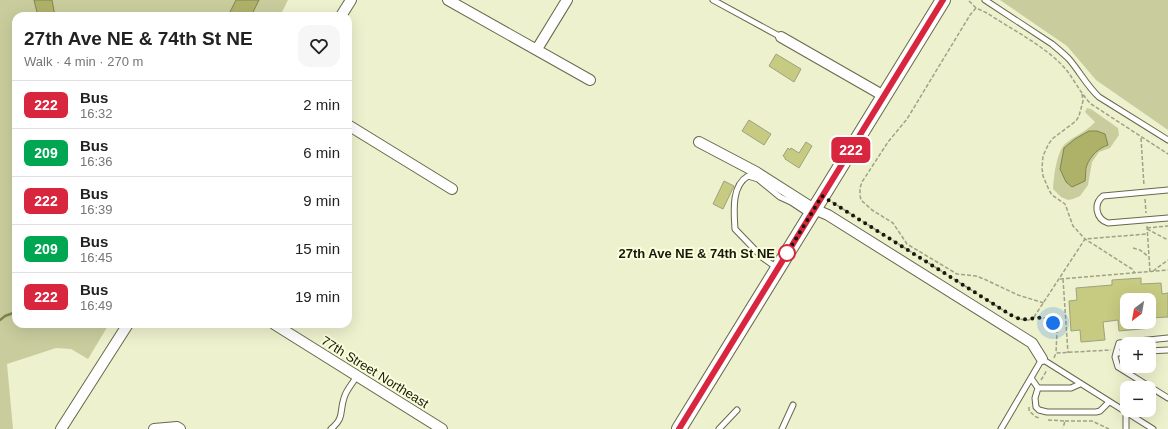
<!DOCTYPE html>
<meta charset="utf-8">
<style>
:root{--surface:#fff;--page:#f6f6f6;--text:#222;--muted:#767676;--line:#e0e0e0}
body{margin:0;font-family:Helvetica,sans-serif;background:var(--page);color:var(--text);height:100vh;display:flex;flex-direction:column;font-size:15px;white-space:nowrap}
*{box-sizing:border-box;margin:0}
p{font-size:13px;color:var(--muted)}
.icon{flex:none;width:22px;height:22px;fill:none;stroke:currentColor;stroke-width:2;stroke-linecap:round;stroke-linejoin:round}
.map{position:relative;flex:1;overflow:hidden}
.panel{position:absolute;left:12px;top:12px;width:340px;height:316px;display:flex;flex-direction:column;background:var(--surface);border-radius:12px;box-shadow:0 4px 16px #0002}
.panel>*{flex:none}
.badge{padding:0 8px;border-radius:6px;font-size:14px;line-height:26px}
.needle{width:26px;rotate:211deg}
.tools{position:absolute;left:1120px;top:293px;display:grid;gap:8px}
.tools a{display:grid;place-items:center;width:36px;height:36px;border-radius:8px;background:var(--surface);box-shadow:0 4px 16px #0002;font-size:20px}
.you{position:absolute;width:20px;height:20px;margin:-10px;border:3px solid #fff;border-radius:50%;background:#1a73e8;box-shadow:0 0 0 6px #1a73e833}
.map>.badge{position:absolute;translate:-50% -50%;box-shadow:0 0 0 2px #fff}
.round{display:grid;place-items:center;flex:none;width:42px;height:42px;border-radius:12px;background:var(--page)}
.overview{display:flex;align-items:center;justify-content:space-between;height:68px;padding:0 12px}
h1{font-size:19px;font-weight:700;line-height:30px}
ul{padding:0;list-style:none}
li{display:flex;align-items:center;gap:12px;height:48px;padding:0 12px;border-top:1px solid var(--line)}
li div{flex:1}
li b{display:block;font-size:15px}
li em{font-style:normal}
li .badge{min-width:44px;font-weight:700;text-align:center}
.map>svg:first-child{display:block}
.green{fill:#c9cd9d}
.water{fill:#aeb269;stroke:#81844d}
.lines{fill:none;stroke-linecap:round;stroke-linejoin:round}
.stream{stroke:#81844d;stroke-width:2.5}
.building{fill:#c7cb81;stroke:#9ea180}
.lane-casing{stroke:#67694a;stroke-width:7}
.street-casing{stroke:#67694a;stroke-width:12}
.secondary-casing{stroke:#67694a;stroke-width:16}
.path{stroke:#9fa286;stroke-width:1.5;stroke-dasharray:4 2;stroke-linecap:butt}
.lane{stroke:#fff;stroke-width:5}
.street{stroke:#fff;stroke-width:10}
.secondary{stroke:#fff;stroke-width:14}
.line-casing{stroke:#fff;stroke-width:9}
.line{stroke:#d7263d;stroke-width:6}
.walk{stroke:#18190c;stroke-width:4;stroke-dasharray:0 7.2}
.stop-dot{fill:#fff;stroke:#d7263d;stroke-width:2}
.labels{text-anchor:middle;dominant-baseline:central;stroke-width:4;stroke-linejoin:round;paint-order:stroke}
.stop-label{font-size:13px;font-weight:bold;fill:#18190c;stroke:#fbfeda;text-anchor:end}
.street-label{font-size:13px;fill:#18190c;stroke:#fbfeda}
</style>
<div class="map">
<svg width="1168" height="429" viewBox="0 0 1168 429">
<rect width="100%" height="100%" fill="#edf1cd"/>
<path class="green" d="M0,0h288l-8,16h-264v308h93l-21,35 -17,-10 -15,-1 -49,16 6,65h-13z
M1000,0h168v130l-72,-50 -29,-34z
M1087,108l4,1 27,19 1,7 -9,13 -11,4 -7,10 -4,23 -8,11 -7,3 -5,1 -7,-3 -8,-8c1,-12 3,-36 12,-45 9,-8 21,-12 30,-22l-10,-10z"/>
<path class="water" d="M34,0h18l3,16h-17z
M236,0h23l-8,16h-23z
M1089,131h8l8,3 3,11c-9,3 -17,10 -21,20 -2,4 -1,11 -2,16l-13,6 -6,-5 -6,-13 4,-21 11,-9z"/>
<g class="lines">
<path class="stream" d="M0,320l5,-4 11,-4"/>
</g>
<path class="building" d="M776,54l25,15 -7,13 -25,-16z
M749,120l22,14 -7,11 -22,-14z
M806,142l6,4 -13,22 -14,-9v-2l-2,-1 5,-8 2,2 1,-2 8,5z
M724,181l10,5 -11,23 -10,-5z
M1141,278v6l20,-1 1,11 6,-1v24l-19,1v-18h-22v22h23l1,6 -32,3 -1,-11 -15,2 2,18 -24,2 -1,-12 -9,1 -2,-30 8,-1 -1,-12 36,-3v-5z"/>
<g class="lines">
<defs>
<path id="lane" d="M713,0l68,37
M985,0l67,44c6,5 12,10 17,15 11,13 18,27 30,38l69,43
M1168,190l-65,6c-10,8 -7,23 5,27l60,-5
M777,268l-14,-10 -28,-29c-1,-17 -4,-43 13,-53l10,3 22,18 11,5 18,12
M1149,351l19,-1
M1116,353l3,-10 49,-5
M1127,353h-11l-1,4 3,10 50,31
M1031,378l7,10
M1080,384l-9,4h-33l-3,10 1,9 3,3 8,2h49l4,-1 9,-9
M1126,412v17
M331,429c14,-12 8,-16 13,-31 2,-8 9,-15 13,-22
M719,429l18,-19
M782,429l11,-24
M1001,429l41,-70 111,70"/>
<path id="street" d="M448,0l142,80
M341,16l10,-16
M781,37l103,59
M537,49l30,-49
M348,125l104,64
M699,142l57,30 58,37 14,6 204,128 10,16
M274,324l168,105
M61,429l67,-105
M154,429l23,-2 3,2"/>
<path id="secondary" d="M679,429l264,-429"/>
</defs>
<use href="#lane" class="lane-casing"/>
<use href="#street" class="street-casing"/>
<use href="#secondary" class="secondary-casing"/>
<path class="path" d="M969,1l7,7 11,5c24,16 54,31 74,51 12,12 18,28 30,40l77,50
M976,8l-6,7 -63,104 -19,23 -26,40 -2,6v7l1,5 11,10 21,13 14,21 50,30 19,2 8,3 34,16 26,8
M1082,94l1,7 -4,15 -3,5 -24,18 -4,6 -5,11 -1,12 1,8 6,14 3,5 13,9 8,22 12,13 47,30 3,4
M1141,138l3,48
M1145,199l1,14
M832,202l182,115 10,3h5l5,-3 10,1 9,5 4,8 -1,22
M1147,226l3,46
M1147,228l21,-2
M1147,229l21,11
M1133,248l7,2 9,7
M1153,271l15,-11
M1060,279l108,-9
M1063,279l5,74
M1034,317l51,-78 62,-5
M1054,358l2,-5 55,-3
M1138,366v6
M1041,380l6,-10
M1029,407v4l7,6 4,1
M1048,420l17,1 -2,7
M1065,421h27l17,8"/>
<use href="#lane" class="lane"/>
<use href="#street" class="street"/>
<use href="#secondary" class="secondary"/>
</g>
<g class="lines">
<defs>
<path id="line" d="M679,429l264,-429"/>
</defs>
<use href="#line" class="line-casing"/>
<use href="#line" class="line"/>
<path class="walk" d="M787,253l-1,2 36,-59 192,121c17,7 24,-6 39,6"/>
</g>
<circle class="stop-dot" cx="787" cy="253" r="8"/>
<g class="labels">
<g class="stop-label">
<text x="775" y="253">27th Ave NE &amp; 74th St NE</text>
</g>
<g class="street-label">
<text transform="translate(375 372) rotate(32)">77th Street Northeast</text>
</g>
</g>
</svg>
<div class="tools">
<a><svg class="needle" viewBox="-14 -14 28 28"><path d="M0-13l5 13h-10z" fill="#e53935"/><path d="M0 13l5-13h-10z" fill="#767676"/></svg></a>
<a>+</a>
<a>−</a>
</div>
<div class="you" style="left:1053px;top:323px"></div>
<b class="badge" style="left:851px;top:150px;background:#d7263d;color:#fff">222</b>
<section class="panel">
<div class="overview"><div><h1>27th Ave NE &amp; 74th St NE</h1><p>Walk · 4 min · 270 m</p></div><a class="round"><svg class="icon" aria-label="heart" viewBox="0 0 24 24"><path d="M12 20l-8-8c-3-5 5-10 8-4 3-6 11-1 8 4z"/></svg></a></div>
<ul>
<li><span class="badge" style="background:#d7263d;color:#fff">222</span><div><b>Bus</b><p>16:32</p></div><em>2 min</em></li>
<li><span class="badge" style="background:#00a651;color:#fff">209</span><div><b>Bus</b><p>16:36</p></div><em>6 min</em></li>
<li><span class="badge" style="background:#d7263d;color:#fff">222</span><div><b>Bus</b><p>16:39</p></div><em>9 min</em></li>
<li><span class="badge" style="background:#00a651;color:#fff">209</span><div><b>Bus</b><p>16:45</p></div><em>15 min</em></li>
<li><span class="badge" style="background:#d7263d;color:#fff">222</span><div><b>Bus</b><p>16:49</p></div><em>19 min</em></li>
</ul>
</section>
</div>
